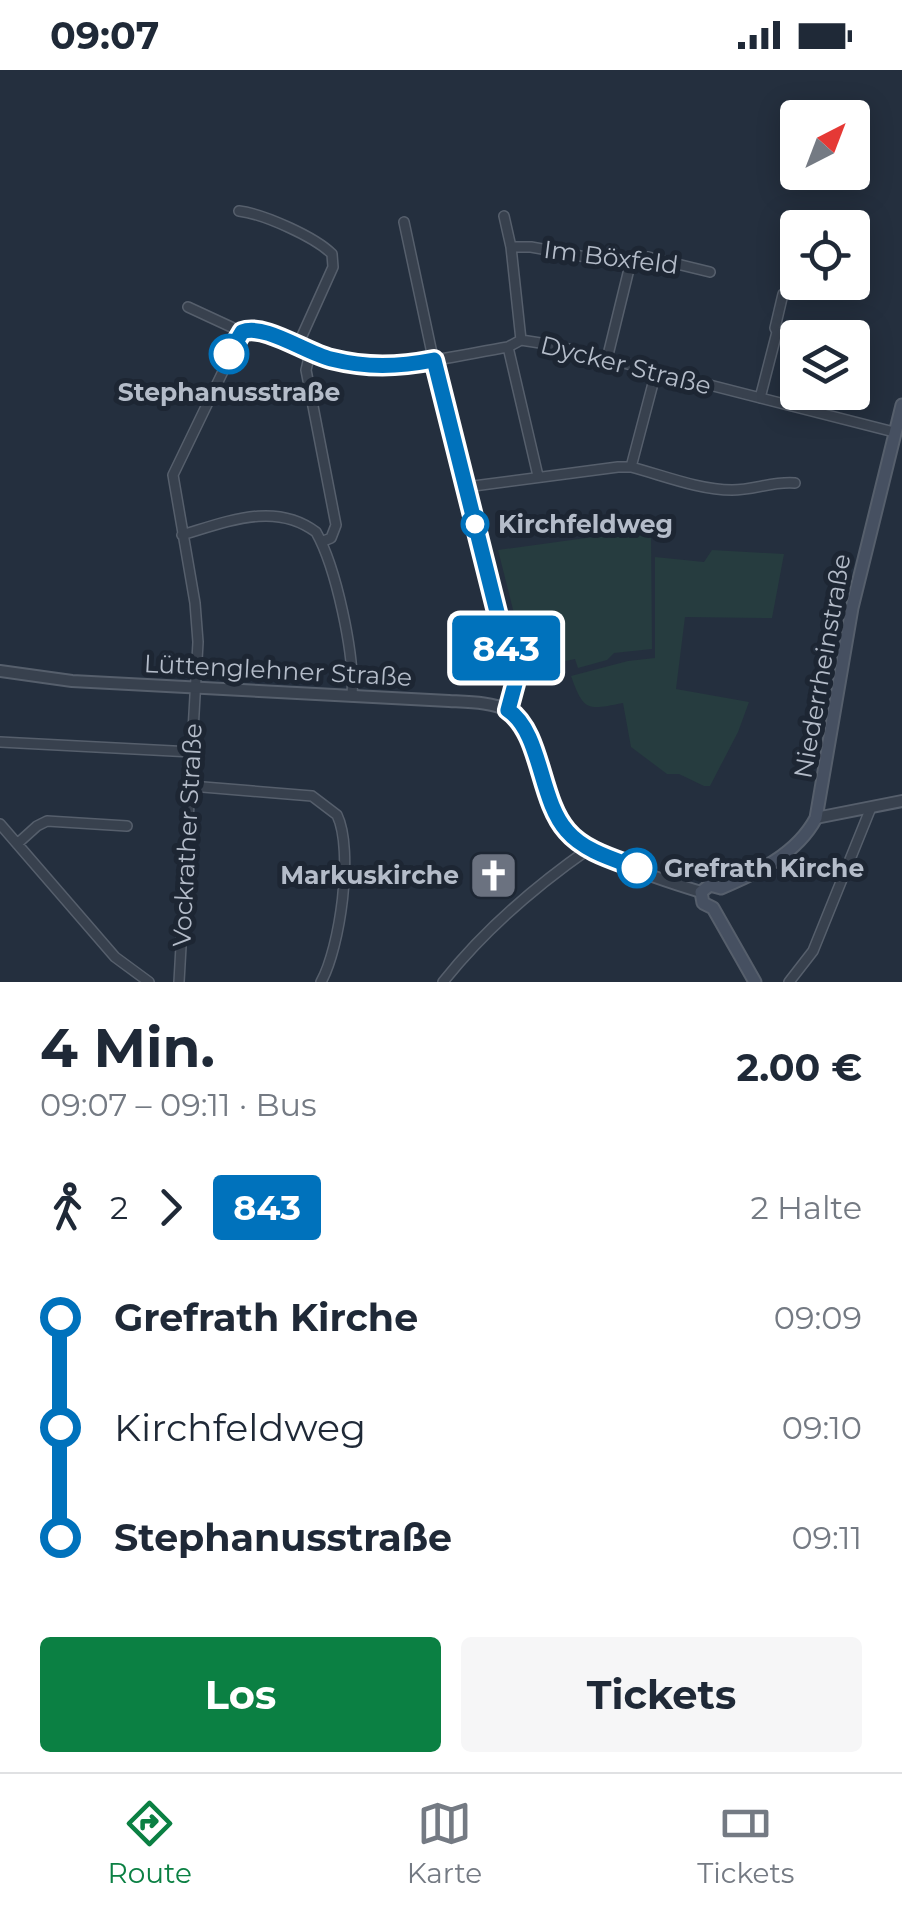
<!DOCTYPE html>
<html lang="de">
<meta charset="utf-8">
<style>
:root{--surface:#fff;--page:#f6f6f7;--text:#1f2937;--muted:#747a83;--line:#e0e1e3;--accent:#0b8043}
body{margin:0;font-family:Montserrat,sans-serif;background:var(--page);color:var(--text);height:100vh;display:flex;flex-direction:column;font-size:38px;white-space:nowrap}
*{box-sizing:border-box;margin:0}
p{font-size:32px;color:var(--muted)}
.icon{flex:none;width:55px;height:55px;fill:none;stroke:currentColor;stroke-width:2;stroke-linecap:round;stroke-linejoin:round}
.map{position:relative;height:912px;overflow:hidden}
.sheet{display:flex;flex-direction:column;background:var(--surface);flex:1}
.sheet>*{flex:none}
.badge{padding:0 20px;border-radius:8px;font-size:35px;line-height:65px}
.needle{width:65px;rotate:42deg}
.fabs{position:absolute;left:780px;top:30px;display:grid;gap:20px}
.fabs a{display:grid;place-items:center;width:90px;height:90px;border-radius:10px;background:var(--surface);box-shadow:0 5px 25px #0003;font-size:50px}
.map>.badge{position:absolute;translate:-50% -50%;box-shadow:0 0 0 5px #fff}
.legs{display:flex;align-items:center;gap:15px;height:110px;padding:0 40px;font-size:32px}
.legs p{margin-inline-start:auto}
.overview{display:flex;align-items:center;justify-content:space-between;height:170px;padding:0 40px}
h1{font-size:55px;font-weight:700;line-height:75px}
.button{display:flex;gap:20px;margin-top:auto;padding:20px 40px}
.button a{flex:1;height:115px;border-radius:10px;background:var(--accent);color:#fff;font-size:40px;font-weight:700;line-height:115px;text-align:center}
.button a+a{background:var(--page);color:var(--text)}
ul{padding:0 40px;list-style:none}
li{display:flex;align-items:center;gap:35px;height:110px;font-size:38px}
li i{display:grid;place-items:center;width:15px;height:100%;margin:0 12px;background:currentColor}
li i::after{content:'';width:25px;height:25px;margin:-12px;border:8px solid;border-radius:50%;background:var(--surface)}
li p{margin-inline-start:auto}
li:first-child i{background:linear-gradient(#0000 50%,currentColor 0)}
li:last-child i{background:linear-gradient(currentColor 50%,#0000 0)}
.status{display:flex;justify-content:space-between;align-items:center;height:70px;padding:0 50px;background:var(--surface);direction:ltr}
.status svg{height:28px;fill:currentColor}
.menu{display:flex;justify-content:space-around;align-items:center;height:140px;border-top:2px solid var(--line);background:var(--surface);font-size:28px;color:var(--muted)}
.menu a{display:grid;justify-items:center;gap:5px}
.menu .current{color:var(--accent)}
.map>svg:first-child{display:block}
.green{fill:#263c3f}
.lines{fill:none;stroke-linecap:round;stroke-linejoin:round}
.minor-casing{stroke:#565f6c;stroke-width:12}
.tertiary-casing{stroke:#565f6c;stroke-width:14}
.secondary-casing{stroke:#565f6c;stroke-width:15}
.minor{stroke:#38414e;stroke-width:9}
.tertiary{stroke:#38414e;stroke-width:10}
.secondary{stroke:#465061;stroke-width:11}
.line-1-casing{stroke:#fff;stroke-width:22}
.line-1{stroke:#0072bc;stroke-width:15}
.stop-1-dot{fill:#fff;stroke:#0072bc;stroke-width:5}
.labels{text-anchor:middle;dominant-baseline:central;stroke-width:10;stroke-linejoin:round;paint-order:stroke}
.street-label{font-size:25px;fill:#b4bcc9;stroke:#1d2633}
.stop-label{font-size:25px;font-weight:bold;fill:#b4bcc9;stroke:#1d2633;text-anchor:start}
.poi-label{font-size:25px;font-weight:bold;fill:#b4bcc9;stroke:#1d2633;text-anchor:end}
</style>
<div class="status"><b>09:07</b><svg viewBox="0 0 49 12"><path d="M0 12V9h3v3zM5 12V6h3v6zM10 12V3h3v9zM15 12V0h3v12zM26 1h20v11H26zM47 4h2v5h-2z"/></svg></div>
<div class="map">
<svg width="902" height="912" viewBox="0 0 902 912">
<rect width="100%" height="100%" fill="#242f3e"/>
<path class="green" d="M651,459l1,120 -38,4 -7,7 -29,8 -3,-9 -47,10 -30,-119z
M712,480l72,4 -12,64 -87,-1 -9,72 73,13 -11,30 -28,54h-6l-25,-12h-12l-36,-27 -8,-44c-36,7 -39,9 -52,-27l57,-15 27,-3v-101l49,5z"/>
<g class="lines">
<defs>
<path id="minor" d="M239,141c25,3 76,26 93,43l1,13 -36,80
M504,146l7,31 10,93
M404,152l32,150 79,311 -7,27
M511,177h20l99,18 2,-4 16,-4 62,15
M188,237l54,25
M777,262l30,6
M508,277l30,129
M310,283l-4,17 30,155 -5,13 -10,4
M607,289l23,-94
M760,328l17,-66 -2,-4 8,-34
M631,397l25,-95
M466,417l152,-20h13c31,8 68,23 101,23 22,0 41,-9 63,-7
M182,465c44,-13 93,-34 134,-3 20,35 39,123 36,164
M0,672l192,10
M191,716l121,10 25,19c17,35 3,133 -16,167
M0,754l115,133 34,25
M17,774l20,-18 10,-5 80,5
M179,912l19,-340 -3,-39 -22,-128 69,-143c22,-9 63,20 87,27 61,15 119,-2 179,-12l13,-7 32,5 341,87
M443,912c42,-53 91,-95 147,-134
M789,912l24,-31 57,-141"/>
<path id="tertiary" d="M0,601l72,10 377,20c19,1 44,1 60,10 29,18 32,94 60,123 24,24 99,48 132,58
M816,748l86,-17"/>
<path id="secondary" d="M721,818c36,-15 76,-34 95,-70l36,-210 50,-203
M713,838l42,74
M713,838l-10,-5 -2,-11 9,-7 11,3"/>
</defs>
<use href="#minor" class="minor-casing"/>
<use href="#tertiary" class="tertiary-casing"/>
<use href="#secondary" class="secondary-casing"/>
<use href="#minor" class="minor"/>
<use href="#tertiary" class="tertiary"/>
<use href="#secondary" class="secondary"/>
</g>
<g class="lines">
<defs>
<path id="line-1" d="M229,284l13,-22c22,-9 64,21 89,27 36,9 67,8 103,1l81,324 -7,26c34,23 31,90 59,121 17,20 46,28 70,37"/>
</defs>
<use href="#line-1" class="line-1-casing"/>
<use href="#line-1" class="line-1"/>
</g>
<defs>
<symbol id="church-square" viewBox="-11 -11 22 22"><rect x="-9" y="-9" width="18" height="18" rx="4" fill="#6b7280" stroke="#1d2633"/><path d="M-1.2-6h2.4v3.5h3.3v2.4h-3.3V6h-2.4V-.1h-3.3v-2.4h3.3Z" fill="#fff"/></symbol>
</defs>
<g fill-rule="evenodd">
<use href="#church-square" x="466" y="778" width="55" height="55"/>
</g>
<g class="stop-1-dot">
<circle cx="229" cy="284" r="18"/>
<circle cx="475" cy="454" r="12"/>
<circle cx="637" cy="798" r="18"/>
</g>
<g class="labels">
<g class="street-label">
<text transform="translate(611 187) rotate(7)">Im Böxfeld</text>
<text transform="translate(626 295) rotate(14)">Dycker Straße</text>
<text transform="translate(822 596) rotate(-80)">Niederrheinstraße</text>
<text transform="translate(278 600) rotate(3)">Lüttenglehner Straße</text>
<text transform="translate(187 765) rotate(-87)">Vockrather Straße</text>
</g>
<g class="stop-label">
<text x="229" y="322" text-anchor="middle">Stephanusstraße</text>
<text x="498" y="454">Kirchfeldweg</text>
<text x="664" y="798">Grefrath Kirche</text>
</g>
<g class="poi-label">
<text x="459" y="805">Markuskirche</text>
</g>
</g>
</svg>
<div class="fabs">
<a><svg class="needle" viewBox="-14 -14 28 28"><path d="M0-13l5 13h-10z" fill="#e53935"/><path d="M0 13l5-13h-10z" fill="#747a83"/></svg></a>
<a><svg class="icon" aria-label="locate" viewBox="0 0 24 24"><circle cx="12" cy="12" r="6"/><path d="M12 2v4M12 18v4M2 12h4M18 12h4"/></svg></a>
<a><svg class="icon" aria-label="layers" viewBox="0 0 24 24"><path d="M12 4l9 5-9 5-9-5zM3 14l9 5 9-5"/></svg></a>
</div>
<b class="badge" style="left:506px;top:578px;background:#0072bc;color:#fff">843</b>
</div>
<section class="sheet">
<div class="overview"><div><h1>4 Min.</h1><p>09:07 – 09:11 · Bus</p></div><b>2.00 €</b></div>
<div class="legs"><svg class="icon" aria-label="walk" viewBox="0 0 24 24"><circle cx="13" cy="4" r="2"/><path d="M13 8l-2 6 4 7M11 14l-3 7M7 12l3-4h3l4 4"/></svg>2<svg class="icon" aria-label="forward" viewBox="0 0 24 24"><path d="M9 5l7 7-7 7"/></svg><b class="badge" style="background:#0072bc;color:#fff">843</b><p>2 Halte</p></div>
<ul>
<li><i style="color:#0072bc"></i><b>Grefrath Kirche</b><p>09:09</p></li>
<li><i style="color:#0072bc"></i><span>Kirchfeldweg</span><p>09:10</p></li>
<li><i style="color:#0072bc"></i><b>Stephanusstraße</b><p>09:11</p></li>
</ul>
<div class="button"><a>Los</a><a>Tickets</a></div>
</section>
<nav class="menu">
<a class="current"><svg class="icon" aria-label="directions" viewBox="0 0 24 24"><path d="M12 3l9 9-9 9-9-9zM9 14v-3h6M13 9l2 2-2 2"/></svg>Route</a>
<a><svg class="icon" aria-label="map" viewBox="0 0 24 24"><path d="M3 6l6-2 6 2 6-2v14l-6 2-6-2-6 2zM9 4v14M15 6v14"/></svg>Karte</a>
<a><svg class="icon" aria-label="tickets" viewBox="0 0 24 24"><path d="M3 7h18v10H3zM15 7v10"/></svg>Tickets</a>
</nav>
